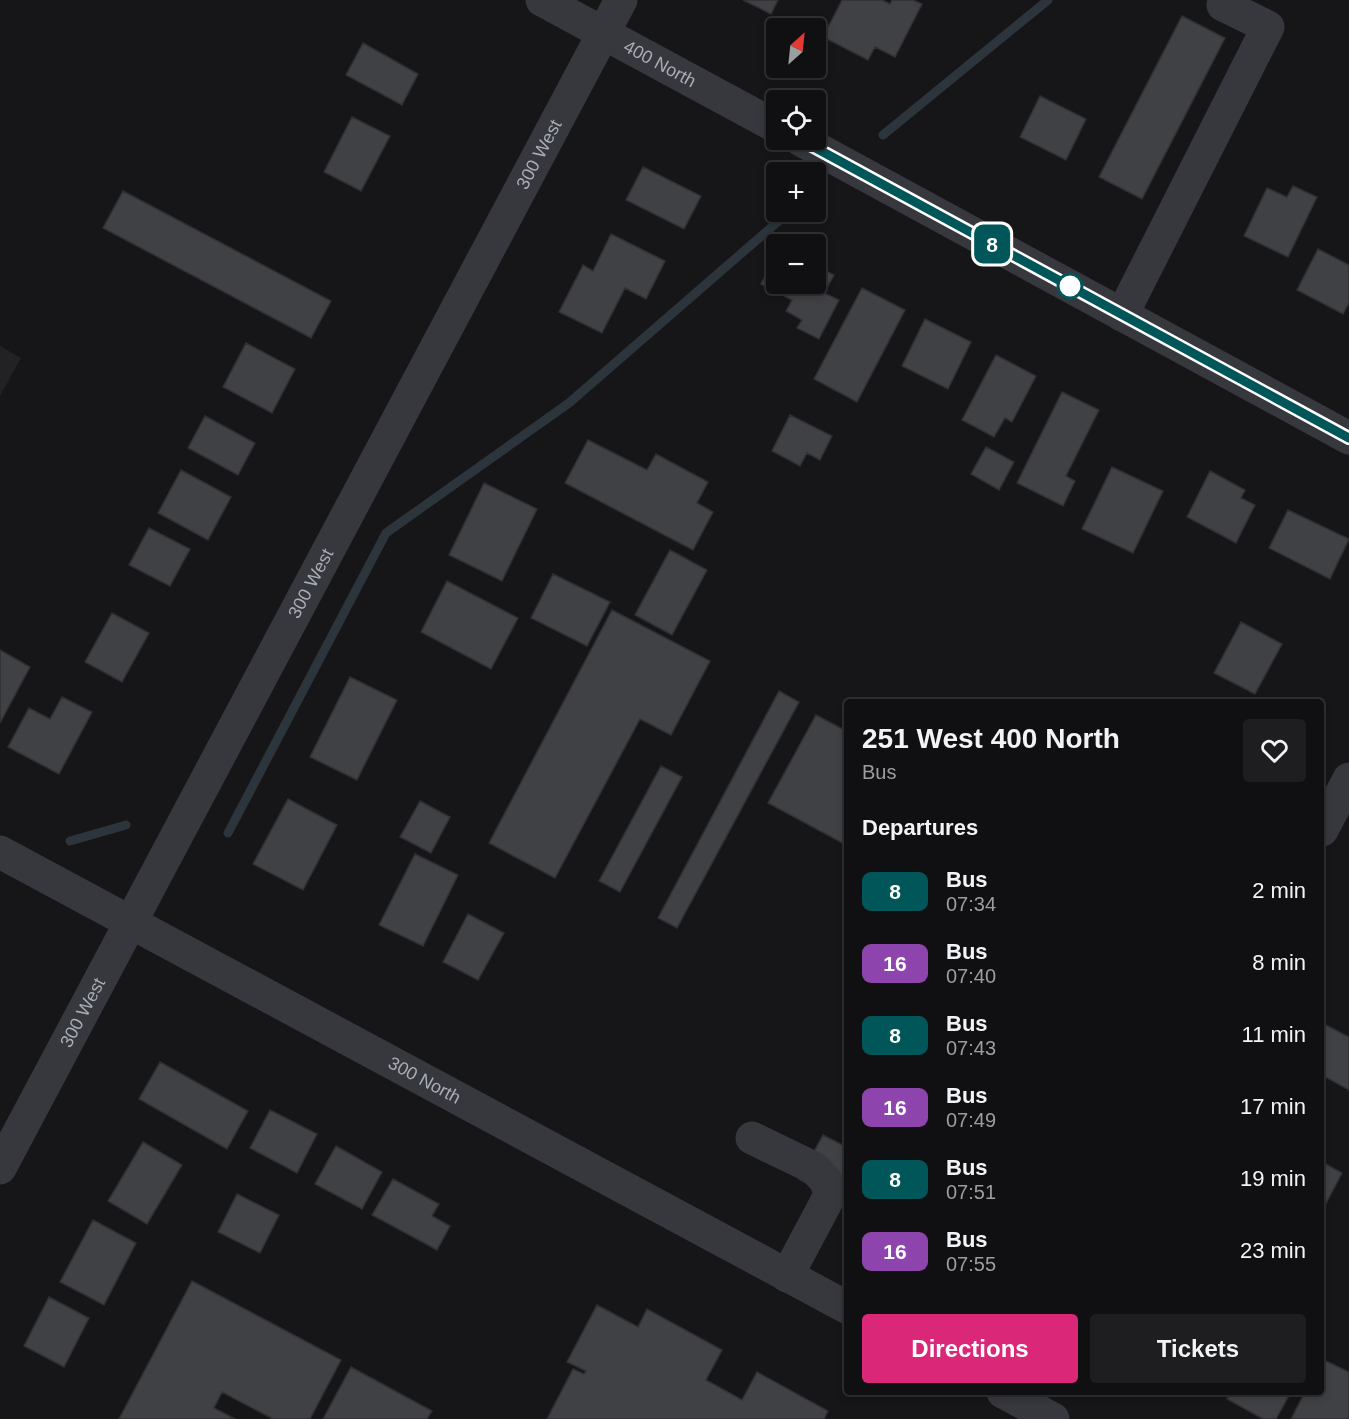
<!DOCTYPE html>
<meta charset="utf-8">
<style>
:root{--surface:#101012;--page:#1e1e20;--text:#f1f3f6;--muted:#9c9d9f;--line:#303032;--accent:#db2777}
body{margin:0;font-family:Helvetica,sans-serif;background:var(--page);color:var(--text);height:100vh;display:flex;flex-direction:column;font-size:22px;white-space:nowrap}
*{box-sizing:border-box;margin:0}
p{font-size:20px;color:var(--muted)}
.icon{flex:none;width:33px;height:33px;fill:none;stroke:currentColor;stroke-width:2;stroke-linecap:round;stroke-linejoin:round}
.map{position:relative;flex:1;overflow:hidden}
.details{position:absolute;left:844px;top:699px;width:480px;height:696px;display:flex;flex-direction:column;background:var(--surface);border-radius:6px;box-shadow:0 3px 9px #0003,0 0 0 2px var(--line)}
.details>*{flex:none}
.badge{padding:0 12px;border-radius:9px;font-size:21px;line-height:39px}
.needle{width:39px;rotate:27deg}
.buttons{position:absolute;left:766px;top:18px;display:grid;gap:12px}
.buttons a{display:grid;place-items:center;width:60px;height:60px;border-radius:6px;background:var(--surface);box-shadow:0 3px 9px #0003,0 0 0 2px var(--line);font-size:30px}
.map>.badge{position:absolute;translate:-50% -50%;box-shadow:0 0 0 3px #fff}
h2{padding:0 18px;font-size:22px;line-height:54px}
.round{display:grid;place-items:center;flex:none;width:63px;height:63px;border-radius:6px;background:var(--page)}
.head{display:flex;align-items:center;justify-content:space-between;height:102px;padding:0 18px}
h1{font-size:28px;font-weight:700;line-height:45px}
.primary-button{display:flex;gap:12px;margin-top:auto;padding:12px 18px}
.primary-button a{flex:1;height:69px;border-radius:6px;background:var(--accent);color:#fff;font-size:24px;font-weight:700;line-height:69px;text-align:center}
.primary-button a+a{background:var(--page);color:var(--text)}
ul{padding:0;list-style:none}
li{display:flex;align-items:center;gap:18px;height:72px;padding:0 18px}
li div{flex:1}
li b{display:block;font-size:22px}
li em{font-style:normal}
li .badge{min-width:66px;font-weight:700;text-align:center}
.map>svg:first-child{display:block}
.built{fill:#222225}
.lines{fill:none;stroke-linecap:round;stroke-linejoin:round}
.stream{stroke:#2c353c;stroke-width:9}
.building{fill:#404145;stroke:#303034;stroke-width:1.5}
.minor{stroke:#37383d;stroke-width:33}
.line-casing{stroke:#fff;stroke-width:14}
.line{stroke:#015659;stroke-width:9}
.stop-dot{fill:#fff;stroke:#015659;stroke-width:3}
.labels{text-anchor:middle;dominant-baseline:central;stroke-width:4.5;stroke-linejoin:round;paint-order:stroke}
.street-label{font-size:18px;fill:#a8adb8;stroke:#111113}
</style>
<div class="map">
<svg width="1349" height="1419" viewBox="0 0 1349 1419">
<rect width="100%" height="100%" fill="#161618"/>
<path class="built" d="M0,346l21,12 -21,38z"/>
<g class="lines">
<path class="stream" d="M883,135l165,-135
M228,833l158,-300 183,-130 220,-191
M70,841l56,-16"/>
</g>
<path class="building" d="M743,0h35l-7,14z
M842,0h40l8,4 2,-4h21l9,4 -27,53 -20,-10 -7,13 -45,-23z
M1182,16l43,22 -83,161 -43,-22z
M363,43l55,31 -16,31 -56,-30z
M1040,96l46,23 -20,41 -46,-23z
M352,117l38,19 -29,55 -37,-19z
M643,167l58,29 -17,33 -58,-29z
M1293,186l24,11 -29,60 -44,-21 23,-48 20,9z
M123,191l208,110 -20,37 -208,-110z
M611,234l54,27 -19,38 -21,-11 -23,45 -43,-21 24,-47 10,6z
M1318,249l31,16v38l-6,11 -46,-24z
M777,253v31h39v-18l18,9 -10,18 15,7 -20,39 -22,-11 5,-8 -16,-9 6,-11 -31,-16z
M862,288l43,22 -48,92 -43,-23z
M925,319l46,23 -23,47 -46,-23z
M246,343l49,26 -23,44 -49,-26z
M996,355l40,21 -24,46 -7,-4 -11,19 -32,-17z
M1062,392l37,18 -33,66 9,5 -12,25 -46,-23z
M790,415l42,21 -12,24 -13,-7 -7,13 -28,-15z
M205,416l50,27 -17,32 -50,-27z
M588,440l59,30 9,-16 52,28 -11,21 16,9 -20,38 -128,-67z
M986,447l28,15 -15,28 -28,-16z
M1112,467l51,24 -30,62 -51,-24z
M181,470l50,27 -23,43 -50,-27z
M1210,471l35,19 -4,8 14,7 -19,38 -49,-26z
M484,483l53,26 -35,72 -53,-26z
M1288,510l61,29 -19,40 -61,-31z
M149,528l41,21 -20,37 -41,-21z
M670,550l37,20 -35,65 -37,-20z
M553,574l57,28 -23,44 -56,-28z
M447,581l71,37 -27,51 -70,-37z
M612,610l98,51 -39,74 -31,-16 -85,159 -66,-35z
M112,613l37,20 -27,49 -37,-20z
M1241,622l41,22 -27,50 -41,-21z
M0,650l30,17 -30,56z
M350,677l47,23 -40,80 -47,-23z
M779,691l20,11 -122,226 -19,-10z
M62,697l30,15 -33,62 -51,-27 21,-39 21,11z
M816,715l32,17v114l-80,-43z
M661,766l21,11 -62,115 -21,-11z
M288,799l49,26 -34,65 -50,-26z
M420,801l30,16 -19,36 -31,-16z
M415,854l43,21 -35,71 -44,-21z
M468,914l36,19 -26,47 -35,-18z
M1324,1024l25,13v53l-27,-15v-47z
M160,1062l88,49 -21,38 -88,-50z
M270,1110l47,24 -20,39 -47,-25z
M823,1135l25,13v28l-13,24 -36,-21z
M143,1142l39,23 -35,59 -39,-23z
M336,1146l46,26 -20,37 -47,-25z
M1322,1162l20,11 -20,38z
M393,1179l46,25 -7,12 18,10 -13,24 -65,-35z
M237,1194l42,21 -19,38 -42,-21z
M93,1220l43,23 -32,62 -44,-23z
M192,1281l149,79 -31,59h-37l-51,-27 -8,16 21,11h-116z
M49,1297l40,21 -25,49 -40,-21z
M597,1305l41,22 9,-18 75,41 -16,30 36,20 15,-28 71,39 -4,8h-277l26,-50 11,5 2,-3 -19,-9z
M1322,1359l27,13v47h-58l14,-27h17z
M351,1367l81,44 -5,8h-104z
M1231,1392h60l-15,27h-13l-36,-20z"/>
<g class="lines">
<g class="minor">
<path id="s1" d="M542,0l235,127"/>
<path d="M801,140l548,298"/>
<path d="M1122,315l146,-288 -45,-22"/>
<path d="M1322,830l27,-51"/>
<path id="s2" d="M0,852l848,456"/>
<path d="M752,1138l62,30 12,13 4,14 -43,81"/>
<path id="s3" d="M0,1168l621,-1168"/>
<path d="M1003,1392l50,27"/>
</g>
</g>
<g class="lines">
<defs>
<path id="line" d="M801,140l548,298"/>
</defs>
<use href="#line" class="line-casing"/>
<use href="#line" class="line"/>
</g>
<circle class="stop-dot" cx="1070" cy="286" r="12"/>
<g class="labels">
<g class="street-label">
<text stroke="none"><textPath href="#s1" startOffset="134">400 North</textPath></text>
<text stroke="none"><textPath href="#s3" startOffset="1148">300 West</textPath></text>
<text stroke="none"><textPath href="#s3" startOffset="662">300 West</textPath></text>
<text stroke="none"><textPath href="#s3" startOffset="176">300 West</textPath></text>
<text stroke="none"><textPath href="#s2" startOffset="482">300 North</textPath></text>
</g>
</g>
</svg>
<div class="buttons">
<a><svg class="needle" viewBox="-14 -14 28 28"><path d="M0-13l5 13h-10z" fill="#e53935"/><path d="M0 13l5-13h-10z" fill="#9c9d9f"/></svg></a>
<a><svg class="icon" aria-label="locate" viewBox="0 0 24 24"><circle cx="12" cy="12" r="6"/><path d="M12 2v4M12 18v4M2 12h4M18 12h4"/></svg></a>
<a>+</a>
<a>−</a>
</div>
<b class="badge" style="left:992px;top:244px;background:#015659;color:#fff">8</b>
<section class="details">
<div class="head"><div><h1>251 West 400 North</h1><p>Bus</p></div><a class="round"><svg class="icon" aria-label="heart" viewBox="0 0 24 24"><path d="M12 20l-8-8c-3-5 5-10 8-4 3-6 11-1 8 4z"/></svg></a></div>
<h2>Departures</h2>
<ul>
<li><span class="badge" style="background:#015659;color:#fff">8</span><div><b>Bus</b><p>07:34</p></div><em>2 min</em></li>
<li><span class="badge" style="background:#8e44ad;color:#fff">16</span><div><b>Bus</b><p>07:40</p></div><em>8 min</em></li>
<li><span class="badge" style="background:#015659;color:#fff">8</span><div><b>Bus</b><p>07:43</p></div><em>11 min</em></li>
<li><span class="badge" style="background:#8e44ad;color:#fff">16</span><div><b>Bus</b><p>07:49</p></div><em>17 min</em></li>
<li><span class="badge" style="background:#015659;color:#fff">8</span><div><b>Bus</b><p>07:51</p></div><em>19 min</em></li>
<li><span class="badge" style="background:#8e44ad;color:#fff">16</span><div><b>Bus</b><p>07:55</p></div><em>23 min</em></li>
</ul>
<div class="primary-button"><a>Directions</a><a>Tickets</a></div>
</section>
</div>
